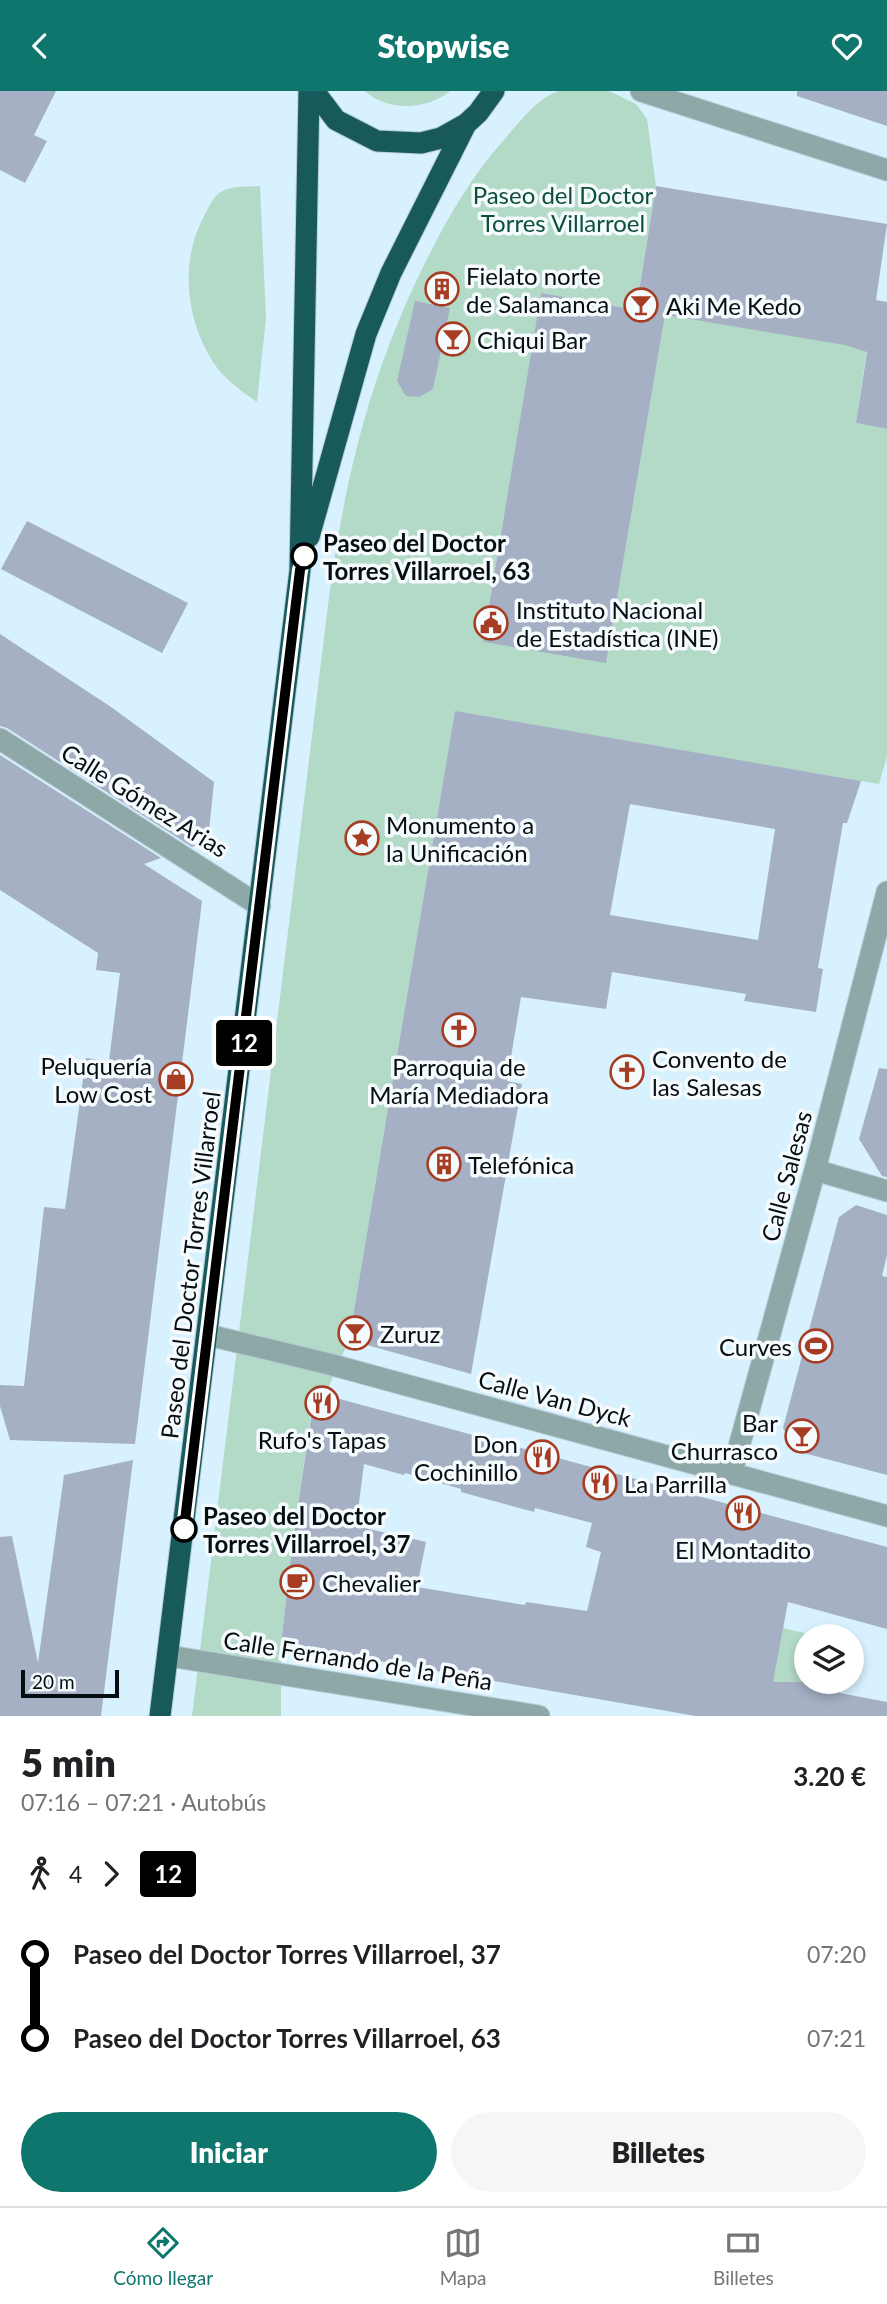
<!DOCTYPE html>
<html lang="es">
<meta charset="utf-8">
<style>
:root{--surface:#fff;--page:#f6f6f6;--text:#202124;--muted:#757577;--line:#e0e0e0;--accent:#0f766e}
body{margin:0;font-family:Lato,sans-serif;background:var(--page);color:var(--text);height:100vh;display:flex;flex-direction:column;font-size:26px;white-space:nowrap}
*{box-sizing:border-box;margin:0}
p{font-size:23px;color:var(--muted)}
.icon{flex:none;width:38px;height:38px;fill:none;stroke:currentColor;stroke-width:2;stroke-linecap:round;stroke-linejoin:round}
.map{position:relative;height:1625px;overflow:hidden}
.panel{display:flex;flex-direction:column;background:var(--surface);flex:1}
.panel>*{flex:none}
.badge{padding:0 14px;border-radius:5px;font-size:24px;line-height:46px}
.tools{position:absolute;left:794px;top:1533px;display:grid;gap:14px}
.tools a{display:grid;place-items:center;width:70px;height:70px;border-radius:50%;background:var(--surface);box-shadow:0 4px 10px #0003;font-size:35px}
.scale{position:absolute;left:21px;bottom:18px;width:98px;box-sizing:border-box;padding-left:7px;border:4px solid #060e12;border-top:0;font-size:19px;line-height:24px;white-space:nowrap;color:#060e12;-webkit-text-stroke:5px #f5fafd;paint-order:stroke}
.map>.badge{position:absolute;translate:-50% -50%;box-shadow:0 0 0 4px #fff}
.legs{display:flex;align-items:center;gap:10px;height:77px;padding:0 21px;font-size:23px}
.legs p{margin-inline-start:auto}
.overview{display:flex;align-items:center;justify-content:space-between;height:119px;padding:0 21px}
h1{font-size:38px;font-weight:800;line-height:52px}
.cta{display:flex;gap:14px;margin-top:auto;padding:14px 21px}
.cta a{flex:1;height:80px;border-radius:42px;background:var(--accent);color:#fff;font-size:28px;font-weight:800;line-height:80px;text-align:center}
.cta a+a{background:var(--page);color:var(--text)}
ul{padding:0 21px;list-style:none}
li{display:flex;align-items:center;gap:24px;height:84px;font-size:26px}
li i{display:grid;place-items:center;width:10px;height:100%;margin:0 9px;background:currentColor}
li i::after{content:'';width:18px;height:18px;margin:-9px;border:5px solid;border-radius:50%;background:var(--surface)}
li p{margin-inline-start:auto}
li:first-child i{background:linear-gradient(#0000 50%,currentColor 0)}
li:last-child i{background:linear-gradient(currentColor 50%,#0000 0)}
header{display:flex;justify-content:space-between;align-items:center;height:91px;padding:0 21px;background:var(--accent);color:#fff;font-size:32px;font-weight:800}
.tab-bar{display:flex;justify-content:space-around;align-items:center;height:98px;border-top:2px solid var(--line);background:var(--surface);font-size:19px;color:var(--muted)}
.tab-bar a{display:grid;justify-items:center;gap:4px}
.tab-bar .selected{color:var(--accent)}
.map>svg:first-child{display:block}
.green{fill:#b3d9c7}
.building{fill:#a5b0c5;fill-rule:evenodd}
.lines{fill:none;stroke-linecap:round;stroke-linejoin:round}
.minor-casing{stroke:#b6cdd8;stroke-width:23}
.highway-casing{stroke:#b6cdd8;stroke-width:23}
.minor{stroke:#8ea8a8;stroke-width:21}
.highway{stroke:#185a5c;stroke-width:21}
.line-1-casing{stroke:#fff;stroke-width:16}
.line-1{stroke:#000;stroke-width:10}
.stop-1-dot{fill:#fff;stroke:#000;stroke-width:3.5}
.labels{text-anchor:middle;dominant-baseline:central;stroke-width:7;stroke-linejoin:round;paint-order:stroke}
.park-label{font-size:24px;fill:#0d5039;stroke:#f5fafd}
.poi-label{font-size:24px;fill:#060e12;stroke:#f5fafd;text-anchor:start}
.stop-label{font-size:24px;font-weight:bold;fill:#060e12;stroke:#f5fafd;text-anchor:start}
.street-label{font-size:24px;fill:#060e12;stroke:#f5fafd}
</style>
<header><svg class="icon" aria-label="back" viewBox="0 0 24 24"><path d="M15 5l-7 7 7 7"/></svg>Stopwise<svg class="icon" aria-label="heart" viewBox="0 0 24 24"><path d="M12 20l-8-8c-3-5 5-10 8-4 3-6 11-1 8 4z"/></svg></header>
<div class="map">
<svg width="887" height="1625" viewBox="0 0 887 1625">
<rect width="100%" height="100%" fill="#d7f1fe"/>
<path class="green" d="M365,0h85c-23,19 -62,21 -85,0z
M558,0h51l27,13 11,15 9,67 -20,124 -95,-16 -58,348 123,20 59,-347 202,33 -11,75 31,6v327l-8,28 -424,-72 -106,628 -24,55 -13,10 -21,151 -10,88v72h-89l137,-1119c16,-119 40,-218 92,-326 23,-47 48,-92 82,-130 16,-18 32,-41 55,-50z
M260,95l6,132 -9,84c-16,-11 -33,-23 -44,-40 -26,-41 -33,-95 -12,-140 5,-9 10,-21 17,-28 10,-9 29,-7 42,-8z
M783,1537l34,8h-10v46h11l-7,34h-45z"/>
<path class="building" d="M0,0h56l-22,44 13,6 -22,42 -25,-13z
M797,0h90v35l-90,-30z
M656,95l231,38 -11,76 11,2v127l-31,-6 11,-71 -22,-7 -180,-30 -59,348 -123,-21 58,-349 95,17z
M415,210l35,7 -17,81 -14,8 -13,-1 -9,-15z
M27,430l161,82 -26,50 -161,-84z
M0,543l111,73 103,75 -6,59 -16,6 -185,-119 -7,-2z
M455,620l406,70 -14,42h-4l-25,145 5,1 -7,43 -72,-11 2,-7 -134,-22 -6,37 -85,-12 -14,84 15,3 -51,290 -122,-34zM630,713l145,25 -17,111 -148,-25z
M0,664l161,103 -17,6 58,37 -67,543 -125,-4 -10,-34v-21l24,1 20,-179 21,2 21,-151 23,3 11,-88 -24,-3 2,-17 -98,-63z
M879,977l8,1v108l-5,-1 -23,-37z
M856,1114l31,10v40l-5,21 5,1v198l-91,-24 -13,-23 56,-211z
M325,1304l562,152v82l-99,-27 -15,80h69l-2,11 47,9v14h-191l-415,-72 12,-105 20,-135zM364,1373l40,11 1,-2 25,7 31,9v3l73,20 1,-4 57,15 -6,24 15,5 -14,59 -61,-9 -1,3 -108,-18 9,-45 -70,-16z
M133,1369l-32,256h-101v-179l12,-1 26,127 26,-188z"/>
<g class="lines">
<defs>
<path id="minor" d="M641,0l246,79
M0,648l260,167
M815,1079l72,21
M208,1244l121,29 558,152
M732,1381l83,-302 72,-278
M169,1565l370,60"/>
<path id="highway" d="M314,0l22,29 41,21 44,2 20,-5 25,-14 12,-11 16,-22
M309,446l57,-203 25,-61 75,-149
M160,1625l140,-1146 9,-479"/>
</defs>
<use href="#minor" class="minor-casing"/>
<use href="#highway" class="highway-casing"/>
<use href="#minor" class="minor"/>
<use href="#highway" class="highway"/>
</g>
<g class="lines">
<defs>
<path id="line-1" d="M184,1438l116,-959 4,-14"/>
</defs>
<use href="#line-1" class="line-1-casing"/>
<use href="#line-1" class="line-1"/>
</g>
<defs>
<symbol id="building-ring" viewBox="-11 -11 22 22"><circle r="9.5" fill="#f5fafd" stroke="#a63d23" stroke-width="1.5"/><path d="M-4-6H4V6H1V3H-1V6H-4ZM-2.5-4.3h1.7v1.8h-1.7ZM.8-4.3h1.7v1.8H.8ZM-2.5-1h1.7V.8h-1.7ZM.8-1h1.7V.8H.8Z" fill="#a63d23"/></symbol>
<symbol id="bar-ring" viewBox="-11 -11 22 22"><circle r="9.5" fill="#f5fafd" stroke="#a63d23" stroke-width="1.5"/><path d="M-6-5H6L.8 .8V4.5H3.5V6h-7V4.5H-.8V.8Z" fill="#a63d23"/></symbol>
<symbol id="civic-ring" viewBox="-11 -11 22 22"><circle r="9.5" fill="#f5fafd" stroke="#a63d23" stroke-width="1.5"/><path d="M-.6-6.5H3V-4.5H.6V-3L4-1V1h2V6H-6V1h2V-1L-.6-3ZM-1.2 2.5V6h2.4V2.5Z" fill="#a63d23"/></symbol>
<symbol id="sight-ring" viewBox="-11 -11 22 22"><circle r="9.5" fill="#f5fafd" stroke="#a63d23" stroke-width="1.5"/><path d="M0-6L1.8-2.2L6-1.7L2.9 1.2L3.7 5.4L0 3.3L-3.7 5.4L-2.9 1.2L-6-1.7L-1.8-2.2Z" fill="#a63d23"/></symbol>
<symbol id="church-ring" viewBox="-11 -11 22 22"><circle r="9.5" fill="#f5fafd" stroke="#a63d23" stroke-width="1.5"/><path d="M-1.2-6h2.4v3.5h3.3v2.4h-3.3V6h-2.4V-.1h-3.3v-2.4h3.3Z" fill="#a63d23"/></symbol>
<symbol id="shop-ring" viewBox="-11 -11 22 22"><circle r="9.5" fill="#f5fafd" stroke="#a63d23" stroke-width="1.5"/><path d="M-5-2.5h2.3a2.7 3.5 0 0 1 5.4 0H5L5.5 6h-11ZM-1.5-2.5h3a1.5 2.3 0 0 0-3 0Z" fill="#a63d23"/></symbol>
<symbol id="stadium-ring" viewBox="-11 -11 22 22"><circle r="9.5" fill="#f5fafd" stroke="#a63d23" stroke-width="1.5"/><path d="M0-5a6.5 5 0 1 0 0 10a6.5 5 0 1 0 0-10ZM-3.5-1.8h7v3.6h-7Z" fill="#a63d23"/></symbol>
<symbol id="restaurant-ring" viewBox="-11 -11 22 22"><circle r="9.5" fill="#f5fafd" stroke="#a63d23" stroke-width="1.5"/><path d="M-5-6h1v4h1v-4h1v4h1v-4h1v5L-1.5 .5V6h-2V.5L-5-1ZM5-6V6H3V1.5H1.5Q1.5-4 5-6Z" fill="#a63d23"/></symbol>
<symbol id="cafe-ring" viewBox="-11 -11 22 22"><circle r="9.5" fill="#f5fafd" stroke="#a63d23" stroke-width="1.5"/><path d="M-5.5-4.5H6V0H3Q3 3.5 0 3.5H-2.5Q-5.5 3.5-5.5 0ZM3-3.2v2h1.7v-2ZM-6 4.5H4V6H-6Z" fill="#a63d23"/></symbol>
</defs>
<g fill-rule="evenodd">
<use href="#building-ring" x="423" y="179" width="38" height="38"/>
<use href="#bar-ring" x="622" y="195" width="38" height="38"/>
<use href="#bar-ring" x="434" y="229" width="38" height="38"/>
<use href="#civic-ring" x="472" y="513" width="38" height="38"/>
<use href="#sight-ring" x="343" y="728" width="38" height="38"/>
<use href="#church-ring" x="440" y="920" width="38" height="38"/>
<use href="#church-ring" x="608" y="962" width="38" height="38"/>
<use href="#shop-ring" x="157" y="969" width="38" height="38"/>
<use href="#building-ring" x="425" y="1054" width="38" height="38"/>
<use href="#bar-ring" x="336" y="1223" width="38" height="38"/>
<use href="#stadium-ring" x="797" y="1236" width="38" height="38"/>
<use href="#restaurant-ring" x="303" y="1293" width="38" height="38"/>
<use href="#bar-ring" x="783" y="1326" width="38" height="38"/>
<use href="#restaurant-ring" x="523" y="1347" width="38" height="38"/>
<use href="#restaurant-ring" x="581" y="1373" width="38" height="38"/>
<use href="#restaurant-ring" x="724" y="1403" width="38" height="38"/>
<use href="#cafe-ring" x="278" y="1472" width="38" height="38"/>
</g>
<g class="stop-1-dot">
<circle cx="304" cy="465" r="12"/>
<circle cx="184" cy="1438" r="12"/>
</g>
<g class="labels">
<g class="park-label">
<text x="563" y="103">Paseo del Doctor<tspan x="563" dy="28">Torres Villarroel</tspan></text>
</g>
<g class="poi-label">
<text x="466" y="184">Fielato norte<tspan x="466" dy="28">de Salamanca</tspan></text>
<text x="666" y="214">Aki Me Kedo</text>
<text x="477" y="248">Chiqui Bar</text>
<text x="516" y="518">Instituto Nacional<tspan x="516" dy="28">de Estadística (INE)</tspan></text>
<text x="386" y="733">Monumento a<tspan x="386" dy="28">la Unificación</tspan></text>
<text x="652" y="967">Convento de<tspan x="652" dy="28">las Salesas</tspan></text>
<text x="152" y="974" text-anchor="end">Peluquería<tspan x="152" dy="28">Low Cost</tspan></text>
<text x="459" y="975" text-anchor="middle">Parroquia de<tspan x="459" dy="28">María Mediadora</tspan></text>
<text x="468" y="1073">Telefónica</text>
<text x="380" y="1242">Zuruz</text>
<text x="792" y="1255" text-anchor="end">Curves</text>
<text x="778" y="1331" text-anchor="end">Bar<tspan x="778" dy="28">Churrasco</tspan></text>
<text x="322" y="1348" text-anchor="middle">Rufo's Tapas</text>
<text x="518" y="1352" text-anchor="end">Don<tspan x="518" dy="28">Cochinillo</tspan></text>
<text x="624" y="1392">La Parrilla</text>
<text x="743" y="1458" text-anchor="middle">El Montadito</text>
<text x="322" y="1491">Chevalier</text>
</g>
<g class="stop-label">
<text x="323" y="451">Paseo del Doctor<tspan x="323" dy="28">Torres Villarroel, 63</tspan></text>
<text x="203" y="1424">Paseo del Doctor<tspan x="203" dy="28">Torres Villarroel, 37</tspan></text>
</g>
<g class="street-label">
<text transform="translate(145 709) rotate(32)">Calle Gómez Arias</text>
<text transform="translate(786 1085) rotate(-75)">Calle Salesas</text>
<text transform="translate(190 1174) rotate(-83)">Paseo del Doctor Torres Villarroel</text>
<text transform="translate(555 1307) rotate(15)">Calle Van Dyck</text>
<text transform="translate(358 1569) rotate(9)">Calle Fernando de la Peña</text>
</g>
</g>
</svg>
<div class="tools">
<a><svg class="icon" aria-label="layers" viewBox="0 0 24 24"><path d="M12 4l9 5-9 5-9-5zM3 14l9 5 9-5"/></svg></a>
</div>
<div class="scale">20 m</div>
<b class="badge" style="left:244px;top:952px;background:#000;color:#fff">12</b>
</div>
<section class="panel">
<div class="overview"><div><h1>5 min</h1><p>07:16 – 07:21 · Autobús</p></div><b>3.20 €</b></div>
<div class="legs"><svg class="icon" aria-label="walk" viewBox="0 0 24 24"><circle cx="13" cy="4" r="2"/><path d="M13 8l-2 6 4 7M11 14l-3 7M7 12l3-4h3l4 4"/></svg>4<svg class="icon" aria-label="forward" viewBox="0 0 24 24"><path d="M9 5l7 7-7 7"/></svg><b class="badge" style="background:#000;color:#fff">12</b></div>
<ul>
<li><i style="color:#000"></i><b>Paseo del Doctor Torres Villarroel, 37</b><p>07:20</p></li>
<li><i style="color:#000"></i><b>Paseo del Doctor Torres Villarroel, 63</b><p>07:21</p></li>
</ul>
<div class="cta"><a>Iniciar</a><a>Billetes</a></div>
</section>
<nav class="tab-bar">
<a class="selected"><svg class="icon" aria-label="directions" viewBox="0 0 24 24"><path d="M12 3l9 9-9 9-9-9zM9 14v-3h6M13 9l2 2-2 2"/></svg>Cómo llegar</a>
<a><svg class="icon" aria-label="map" viewBox="0 0 24 24"><path d="M3 6l6-2 6 2 6-2v14l-6 2-6-2-6 2zM9 4v14M15 6v14"/></svg>Mapa</a>
<a><svg class="icon" aria-label="tickets" viewBox="0 0 24 24"><path d="M3 7h18v10H3zM15 7v10"/></svg>Billetes</a>
</nav>
